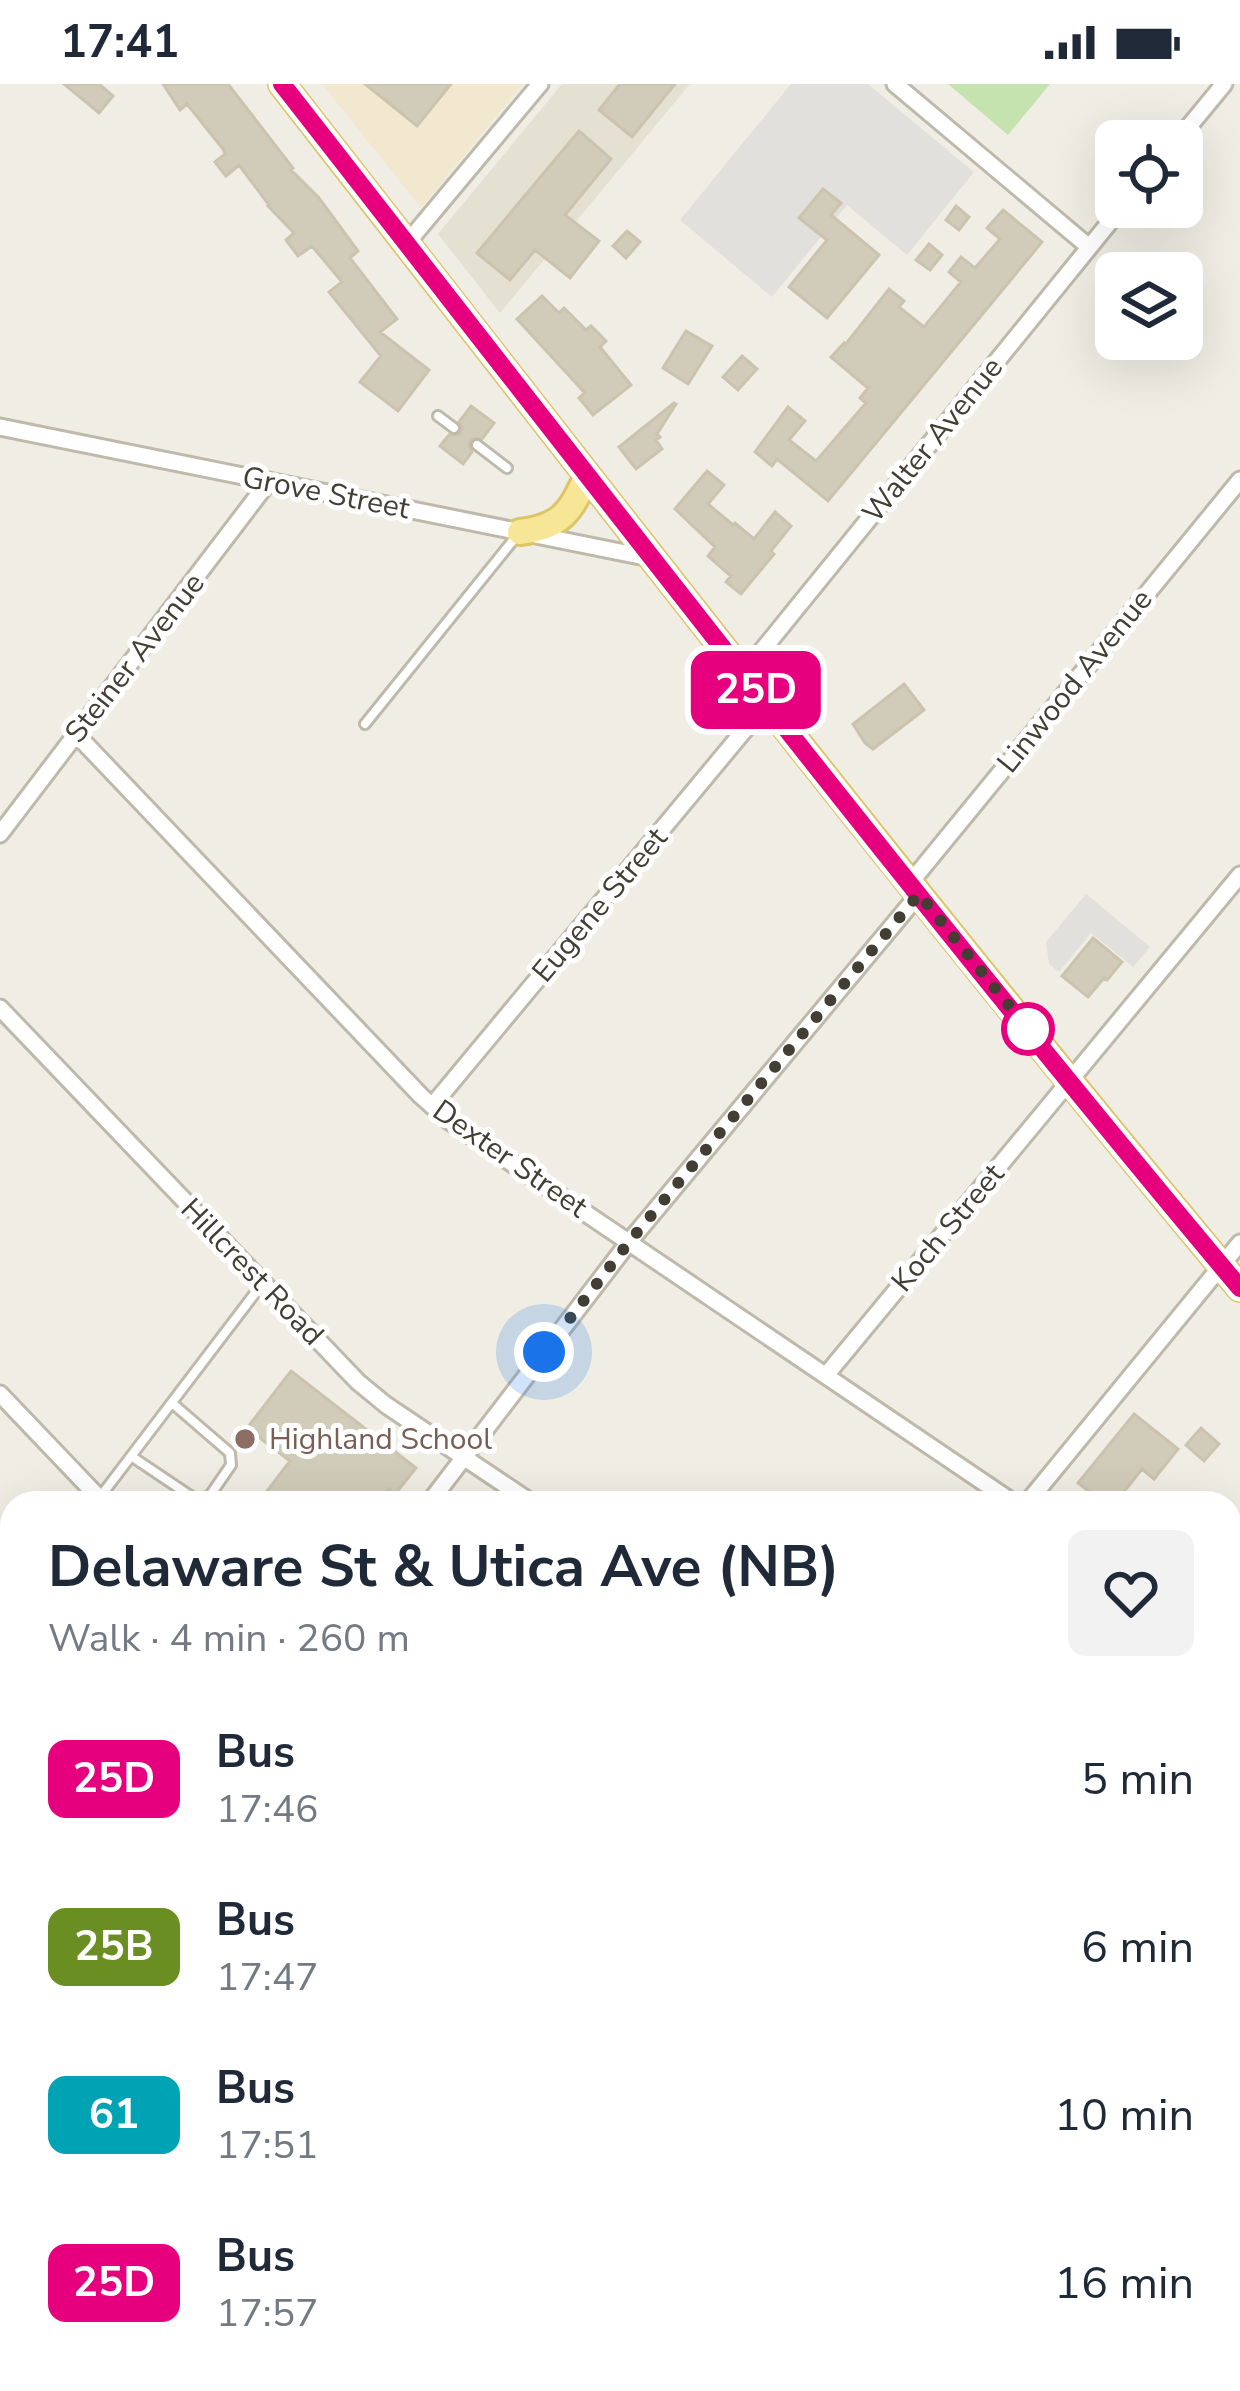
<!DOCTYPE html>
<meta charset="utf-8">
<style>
:root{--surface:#fff;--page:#f2f2f3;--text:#1f2937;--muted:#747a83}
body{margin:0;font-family:"Nunito Sans",sans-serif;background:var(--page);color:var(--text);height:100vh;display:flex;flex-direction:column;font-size:45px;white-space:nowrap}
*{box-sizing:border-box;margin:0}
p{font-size:39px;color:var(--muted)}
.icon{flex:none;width:66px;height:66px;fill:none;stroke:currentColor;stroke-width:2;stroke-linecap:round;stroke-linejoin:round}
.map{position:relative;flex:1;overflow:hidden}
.sheet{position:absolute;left:0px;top:1407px;width:1242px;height:900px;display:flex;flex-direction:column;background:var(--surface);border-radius:36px 36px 0 0;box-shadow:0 12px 48px #0002}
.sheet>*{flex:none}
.badge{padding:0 24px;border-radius:18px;font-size:42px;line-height:78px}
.tools{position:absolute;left:1095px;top:36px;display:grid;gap:24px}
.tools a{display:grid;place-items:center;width:108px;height:108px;border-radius:18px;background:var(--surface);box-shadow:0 12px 48px #0002;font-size:60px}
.you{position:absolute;width:60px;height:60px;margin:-30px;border:9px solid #fff;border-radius:50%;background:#1a73e8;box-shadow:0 0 0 18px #1a73e833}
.map>.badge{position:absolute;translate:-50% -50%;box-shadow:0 0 0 6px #fff}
.round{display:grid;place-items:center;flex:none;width:126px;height:126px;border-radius:18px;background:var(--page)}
.headline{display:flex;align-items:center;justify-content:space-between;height:204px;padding:0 48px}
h1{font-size:57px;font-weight:700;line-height:90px}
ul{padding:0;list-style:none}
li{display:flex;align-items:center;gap:36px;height:168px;padding:0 48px}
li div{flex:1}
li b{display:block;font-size:45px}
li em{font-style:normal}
li .badge{min-width:132px;font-weight:700;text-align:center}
.status{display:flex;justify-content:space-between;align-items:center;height:84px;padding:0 60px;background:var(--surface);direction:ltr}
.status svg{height:33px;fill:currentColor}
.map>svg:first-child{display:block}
.residential{fill:#e4e0d2}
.commercial{fill:#f2e7cf}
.green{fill:#c5e3ae}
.parking{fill:#e1e0dc}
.building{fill:#d1cbba;stroke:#cbc3ae;stroke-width:3}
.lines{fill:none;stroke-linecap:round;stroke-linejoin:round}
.lane-casing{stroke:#beb9aa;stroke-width:14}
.street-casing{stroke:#beb9aa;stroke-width:21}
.primary-casing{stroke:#dbc567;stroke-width:30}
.lane{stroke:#fff;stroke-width:8}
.street{stroke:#fff;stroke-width:15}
.primary{stroke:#f7e696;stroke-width:24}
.line-casing{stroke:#fff;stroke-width:27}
.line{stroke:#e6007e;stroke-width:18}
.walk{stroke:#423e34;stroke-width:12;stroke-dasharray:0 21.6}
.stop-dot{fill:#fff;stroke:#e6007e;stroke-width:6}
.education-dot{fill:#8d6e63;stroke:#fff;stroke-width:4.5}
.labels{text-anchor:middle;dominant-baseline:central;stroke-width:10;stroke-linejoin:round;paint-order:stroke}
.street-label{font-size:30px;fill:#423e34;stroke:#fff}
.education-label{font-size:30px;fill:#785e54;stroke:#fff;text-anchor:start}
</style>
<div class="status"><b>17:41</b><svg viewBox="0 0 49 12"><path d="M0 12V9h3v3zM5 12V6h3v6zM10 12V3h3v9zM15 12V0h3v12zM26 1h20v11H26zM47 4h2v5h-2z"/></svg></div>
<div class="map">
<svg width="1240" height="2307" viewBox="0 0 1240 2307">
<rect width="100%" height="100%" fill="#f0eee4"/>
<path class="residential" d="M562,0h128l-190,229 -62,-79z
M0,1611l12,12v134l-12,-13z
M0,2210l12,12v73h68l11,12h-91z
M352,2295h113l-2,12h-112z"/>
<path class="commercial" d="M322,0h201l-102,124z"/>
<path class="green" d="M948,0h102l-42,51z
M0,1744l12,13v381l-12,-13z
M160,2295h192l-1,12h-180z"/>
<path class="parking" d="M791,0h77l106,88 -67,83 -60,-50 -75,92 -92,-77z
M1086,810l64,53 -17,20 -42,-34 -32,39 -10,-8 -3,-22z"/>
<path class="building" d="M64,0h35l14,12 -14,17z
M163,0h65l65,84 -2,2 28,28 39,53 -8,7 47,61 -17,13 49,38 -31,41 -38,-29 21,-26 -52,-64 13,-10 -30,-36 -14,10 -12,-16 8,-7 -26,-27 1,-1 -30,-40 -13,11 -11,-14 10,-8 -2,-5 -36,-45 -7,6z
M365,0h86l-34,42z
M620,0h55l-43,53 -33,-27z
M579,47l32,28 -46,56 34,26 -29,37 -35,-28 -25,30 -33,-27z
M823,105l18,14 -10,12 48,40 -52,63 -38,-31 38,-47 -28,-22z
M956,122l13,11 -10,13 -13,-10z
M1003,126l39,32 -214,259 -51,-42 -5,7 -17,-14 33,-45 17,14 -16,19 27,21 50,-58 -6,-5 8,-10 -37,-31 13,-14 1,2 44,-56 15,12 -5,6 25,20 37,-45 -12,-10 12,-15 14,11 25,-29 -13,-11z
M627,147l13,11 -14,16 -13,-12z
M929,160l13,11 -12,15 -14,-10z
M542,212l17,17 5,-5 22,22 5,-4 15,15 -6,6 31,38 -38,30 -14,-17 6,-5 -68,-74z
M686,247l26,15 -24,38 -25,-16z
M742,272l15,13 -19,21 -15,-13z
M674,319l2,1 -19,30 3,3 -4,3 6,9 -26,20 -17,-22z
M471,322l23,17 -12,16h-11l-2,6 3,7 -9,12 -23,-18 9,-11 11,-1 2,-6 -3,-6z
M707,387l17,14 -16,19 25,21 2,-2 19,16 21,-27 16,14 -20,25 3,3 -33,40 -15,-12 5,-6 -23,-20 7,-9 -40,-38z
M904,600l20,26 -51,39 -8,-6 -12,-19z
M1093,854l29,24 -15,18 -3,-2 -16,19 -26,-21z
M291,1287l125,97 -21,26 -6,-5 -11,14h-33l-12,-9 -7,9h-68l32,-42 -43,-33z
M1134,1330l44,35 -24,30 -12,-10 -27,34h-11l-26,-20z
M1201,1344l18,16 -15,17 -18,-16z"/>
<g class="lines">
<defs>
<path id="lane" d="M438,332l16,12
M477,361l30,23
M365,640l154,-191
M131,1372l64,43 14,-2 22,-32 -1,-12 -58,-50
M100,1413l162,-213
M0,2129l12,-11"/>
<path id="street" d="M895,0l194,163
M1177,57l47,-57
M407,159l133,-159
M0,343l650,131
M743,590l379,-467
M76,650l345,362 27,24 566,383
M0,750l269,-353
M910,799l330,-403
M0,924l358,374 28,23 146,98
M432,1022l335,-403
M827,1290l413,-499
M0,1310l104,109
M429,1419l200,-261 290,-348
M1027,1419l213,-260
M1230,1563l10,7
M0,1572l12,12
M1230,1860l10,2
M1230,2129l10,2
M491,2307l2,-12
M769,2307l2,-12"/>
<path id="primary" d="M282,0c315,404 629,810 958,1204
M520,448c42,-5 50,-20 67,-56
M0,2165l12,12
M122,2295l11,12"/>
</defs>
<use href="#lane" class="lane-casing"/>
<use href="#street" class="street-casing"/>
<use href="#primary" class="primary-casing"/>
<use href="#lane" class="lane"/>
<use href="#street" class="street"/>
<use href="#primary" class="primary"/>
</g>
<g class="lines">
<defs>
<path id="line" d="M282,0c316,404 628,811 958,1204"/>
</defs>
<use href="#line" class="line-casing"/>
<use href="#line" class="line"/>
<path class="walk" d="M544,1268l85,-110 290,-348 109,135"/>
</g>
<circle class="stop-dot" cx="1028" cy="945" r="24"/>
<circle class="education-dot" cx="245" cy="1355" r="12"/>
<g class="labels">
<g class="street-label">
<text transform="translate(933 356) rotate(-51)">Walter Avenue</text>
<text transform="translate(326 409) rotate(11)">Grove Street</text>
<text transform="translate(135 574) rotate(-52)">Steiner Avenue</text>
<text transform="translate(1075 597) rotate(-51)">Linwood Avenue</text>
<text transform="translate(600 821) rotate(-50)">Eugene Street</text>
<text transform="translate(510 1075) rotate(35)">Dexter Street</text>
<text transform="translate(948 1144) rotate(-50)">Koch Street</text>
<text transform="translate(252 1188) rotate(46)">Hillcrest Road</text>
</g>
<g class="education-label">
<text x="269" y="1355">Highland School</text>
</g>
</g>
</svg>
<div class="tools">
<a><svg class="icon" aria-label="locate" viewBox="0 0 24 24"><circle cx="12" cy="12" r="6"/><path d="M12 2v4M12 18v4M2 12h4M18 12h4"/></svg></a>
<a><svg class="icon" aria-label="layers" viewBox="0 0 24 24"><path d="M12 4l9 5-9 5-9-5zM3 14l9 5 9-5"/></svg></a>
</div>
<div class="you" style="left:544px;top:1268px"></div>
<b class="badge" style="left:756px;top:606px;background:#e6007e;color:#fff">25D</b>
<section class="sheet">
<div class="headline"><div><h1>Delaware St &amp; Utica Ave (NB)</h1><p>Walk · 4 min · 260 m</p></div><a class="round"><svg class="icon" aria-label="heart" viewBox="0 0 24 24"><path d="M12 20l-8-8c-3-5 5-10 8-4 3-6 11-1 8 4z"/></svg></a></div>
<ul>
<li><span class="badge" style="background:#e6007e;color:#fff">25D</span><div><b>Bus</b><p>17:46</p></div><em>5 min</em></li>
<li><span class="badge" style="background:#6b8e23;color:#fff">25B</span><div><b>Bus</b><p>17:47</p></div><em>6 min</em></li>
<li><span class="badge" style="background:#00a3b4;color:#fff">61</span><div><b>Bus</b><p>17:51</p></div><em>10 min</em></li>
<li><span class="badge" style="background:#e6007e;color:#fff">25D</span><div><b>Bus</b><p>17:57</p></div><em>16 min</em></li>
</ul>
</section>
</div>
